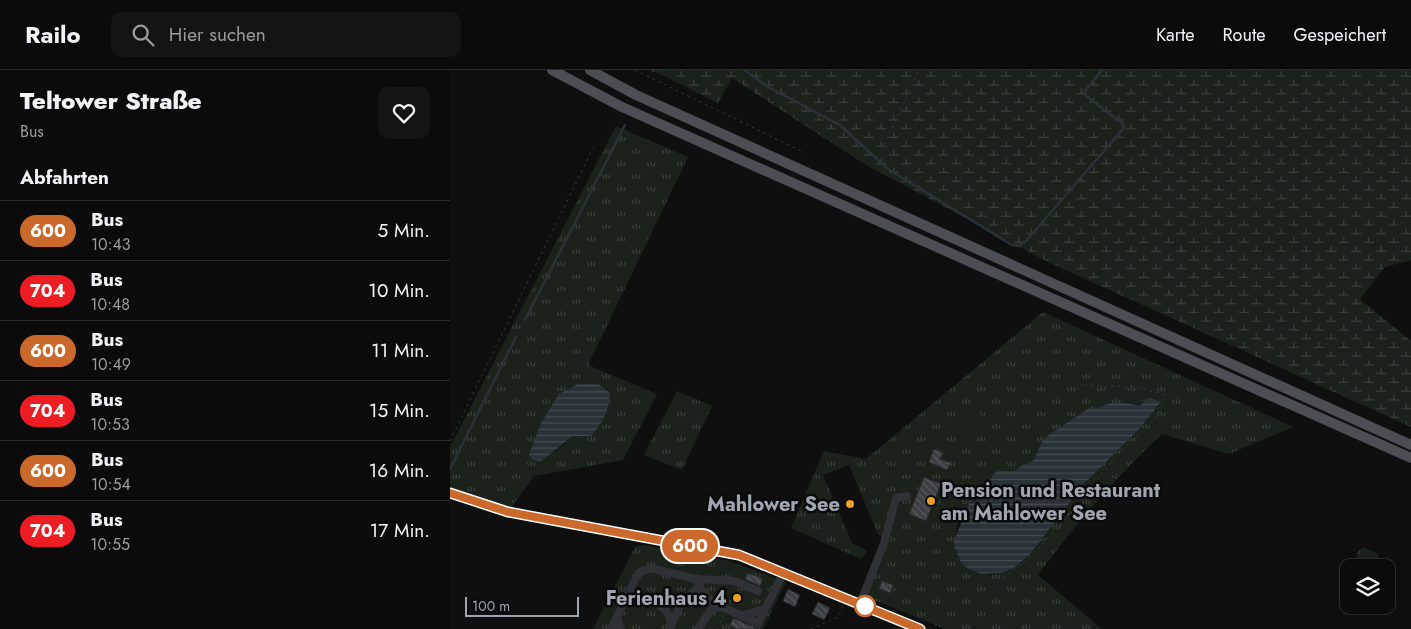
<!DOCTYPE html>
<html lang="de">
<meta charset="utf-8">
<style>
:root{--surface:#0b0b0c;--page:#141415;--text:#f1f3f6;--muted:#9a9b9d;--line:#2b2b2d}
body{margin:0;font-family:Jost,sans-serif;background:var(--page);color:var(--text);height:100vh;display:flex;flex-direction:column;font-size:19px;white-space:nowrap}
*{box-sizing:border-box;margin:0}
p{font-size:16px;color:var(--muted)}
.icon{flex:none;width:28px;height:28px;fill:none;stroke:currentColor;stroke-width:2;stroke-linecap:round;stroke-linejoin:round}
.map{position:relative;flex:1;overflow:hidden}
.side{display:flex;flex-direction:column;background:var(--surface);width:450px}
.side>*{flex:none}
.badge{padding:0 10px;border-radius:16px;font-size:18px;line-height:32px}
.buttons{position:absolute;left:890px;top:489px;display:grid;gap:10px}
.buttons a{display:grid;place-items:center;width:55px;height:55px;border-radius:10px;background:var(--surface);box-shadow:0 5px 20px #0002,0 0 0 1px var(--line);font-size:25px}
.scale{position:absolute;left:15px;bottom:12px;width:114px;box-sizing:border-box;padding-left:5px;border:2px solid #a0a6b1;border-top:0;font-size:14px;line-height:18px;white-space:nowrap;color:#a0a6b1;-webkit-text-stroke:4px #0a0a0b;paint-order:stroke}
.map>.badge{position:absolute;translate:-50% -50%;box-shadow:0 0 0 2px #fff}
h2{padding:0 20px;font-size:19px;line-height:45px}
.round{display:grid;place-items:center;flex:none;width:52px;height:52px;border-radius:10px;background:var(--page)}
.overview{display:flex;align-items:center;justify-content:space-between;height:85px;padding:0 20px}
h1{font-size:24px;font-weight:800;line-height:38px}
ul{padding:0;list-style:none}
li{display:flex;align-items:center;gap:15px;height:60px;padding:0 20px;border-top:1px solid var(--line)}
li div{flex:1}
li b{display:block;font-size:19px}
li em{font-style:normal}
li .badge{min-width:55px;font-weight:700;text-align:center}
header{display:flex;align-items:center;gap:30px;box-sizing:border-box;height:70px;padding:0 25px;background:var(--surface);border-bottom:1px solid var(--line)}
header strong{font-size:24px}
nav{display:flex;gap:28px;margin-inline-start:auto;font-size:18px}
.search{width:350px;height:45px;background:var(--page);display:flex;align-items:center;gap:12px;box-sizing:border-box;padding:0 18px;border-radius:10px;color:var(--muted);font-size:19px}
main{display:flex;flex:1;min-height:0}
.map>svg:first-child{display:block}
.grass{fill:url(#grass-tufts);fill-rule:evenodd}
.wetland{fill:url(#wetland-marsh)}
.pitch{fill:#1b221c}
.water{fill:url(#water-rules)}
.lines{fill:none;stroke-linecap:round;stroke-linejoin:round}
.stream{stroke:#293238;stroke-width:2.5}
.building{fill:url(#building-back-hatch);stroke:#29292c}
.path{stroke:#36383c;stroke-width:1;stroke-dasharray:2.5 4;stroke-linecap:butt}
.minor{stroke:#303135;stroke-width:8}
.major{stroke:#4c4e54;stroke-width:10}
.line-casing{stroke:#fff;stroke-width:11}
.line{stroke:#cb692c;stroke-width:8}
.poi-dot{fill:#ec9e2b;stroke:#0a0a0b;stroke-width:2}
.stop-dot{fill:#fff;stroke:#cb692c;stroke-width:2.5}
.labels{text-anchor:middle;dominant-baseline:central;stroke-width:5;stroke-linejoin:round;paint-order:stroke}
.poi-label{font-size:20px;font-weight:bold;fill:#a0a6b1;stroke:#0a0a0b;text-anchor:end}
</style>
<header>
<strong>Railo</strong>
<div class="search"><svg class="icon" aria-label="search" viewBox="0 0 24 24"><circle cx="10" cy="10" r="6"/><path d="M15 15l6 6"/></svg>Hier suchen</div>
<nav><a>Karte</a><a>Route</a><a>Gespeichert</a></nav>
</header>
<main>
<section class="side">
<div class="overview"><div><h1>Teltower Straße</h1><p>Bus</p></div><a class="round"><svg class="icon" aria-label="heart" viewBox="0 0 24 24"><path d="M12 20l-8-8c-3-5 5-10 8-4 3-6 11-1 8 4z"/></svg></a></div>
<h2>Abfahrten</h2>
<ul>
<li><span class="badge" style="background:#cb692c;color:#fff">600</span><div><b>Bus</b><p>10:43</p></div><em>5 Min.</em></li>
<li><span class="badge" style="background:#ee1d23;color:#fff">704</span><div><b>Bus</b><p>10:48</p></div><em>10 Min.</em></li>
<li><span class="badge" style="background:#cb692c;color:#fff">600</span><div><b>Bus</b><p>10:49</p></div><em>11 Min.</em></li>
<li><span class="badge" style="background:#ee1d23;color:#fff">704</span><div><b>Bus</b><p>10:53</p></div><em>15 Min.</em></li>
<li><span class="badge" style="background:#cb692c;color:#fff">600</span><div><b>Bus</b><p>10:54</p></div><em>16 Min.</em></li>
<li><span class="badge" style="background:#ee1d23;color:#fff">704</span><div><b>Bus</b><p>10:55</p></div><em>17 Min.</em></li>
</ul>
</section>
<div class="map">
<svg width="961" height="559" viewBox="0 0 961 559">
<defs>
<pattern id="grass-tufts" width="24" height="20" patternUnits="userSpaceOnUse" patternTransform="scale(1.25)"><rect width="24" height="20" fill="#1b221c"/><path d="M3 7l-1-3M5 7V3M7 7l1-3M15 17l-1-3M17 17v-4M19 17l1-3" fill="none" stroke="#393f3b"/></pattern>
<pattern id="wetland-marsh" width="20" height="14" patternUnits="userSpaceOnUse" patternTransform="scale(1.25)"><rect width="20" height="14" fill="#1b221c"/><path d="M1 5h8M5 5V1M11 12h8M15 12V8" fill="none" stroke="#393f3b"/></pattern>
<pattern id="water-rules" width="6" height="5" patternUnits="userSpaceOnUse" patternTransform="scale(1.25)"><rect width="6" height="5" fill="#293238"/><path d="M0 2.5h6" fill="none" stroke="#454d52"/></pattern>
<pattern id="building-back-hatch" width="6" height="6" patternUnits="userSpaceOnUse" patternTransform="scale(1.25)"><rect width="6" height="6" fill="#3e3f43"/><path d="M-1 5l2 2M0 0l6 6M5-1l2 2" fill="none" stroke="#57585c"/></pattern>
</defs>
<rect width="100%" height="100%" fill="#0f0f10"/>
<path class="grass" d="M166,56l72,31 -100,208 69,29 -34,66 -89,16 -26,36 -58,-19v-46zM160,324l-19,42h-18l-22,19z
M593,242l250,115 -64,27 -67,-20c-46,43 -87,90 -124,141l64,54h-157l-78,-32 20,-55 -9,-8 -29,-69 -26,10 29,68 15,8 -6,8 -70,-31 33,-77 42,8zM693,331l17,3c-24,28 -51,53 -75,80 -9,10 -16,20 -24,30 -7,9 -15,17 -22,26 -7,9 -12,19 -22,26 -13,9 -33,12 -47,4 -26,-13 -14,-64 7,-69l21,-30h17l7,-6 12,-5 9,-21 49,-33 6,2c15,-8 26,-4 42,-2z
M227,321l35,15 -30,64 -38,-15z
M193,475l86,16 57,21 -23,47h-170l42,-82z
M913,477l14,6 6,14h-27l1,-14z"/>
<path class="wetland" d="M202,0h759v190l-26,7 -25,32 51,42v86l-361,-164 -184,-98 -134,-87 -14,25z"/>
<path class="pitch" d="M525,341l10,9 -18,16 -9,-9z"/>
<path class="water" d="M128,314h20l12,9c-1,17 -7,30 -19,43h-18l-32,25 -8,-1 -4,-5 12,-32 18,-29z
M700,328l11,4 -22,27 -54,54 -56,72 -16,14 -12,4 -20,1 -13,-5 -7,-6 -6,-14 -1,-9 15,-36 8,-3 17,-27 4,-3h17l7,-6 12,-5 9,-21 49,-33 6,2c15,-8 26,-5 42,-2l5,-6z"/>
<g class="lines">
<path class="stream" d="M295,0l23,17 72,38 48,44 124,76 7,1 7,-5 98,-113 -1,-4 -38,-29v-4l17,-21
M203,1v-1
M75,250l100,-195
M0,399l66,-132"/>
</g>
<path class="building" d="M484,379l9,4 -3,6 11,4 -4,7 -18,-8z
M474,407l17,7 -15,37 -17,-7z
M298,503l15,6 -3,7 -15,-7z
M432,511l11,4 -3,8 -11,-4z
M338,519l12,6 -5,12 -12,-6z
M368,532l12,6 -6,12 -12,-6z
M283,548l23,10 4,1h-23l-7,-4z"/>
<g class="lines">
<path class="path" d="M185,0l170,83
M434,75l35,-75
M0,371l143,-293
M520,430l8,9
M553,508c37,-26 63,-60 92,-95 10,-12 18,-26 29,-36 15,-14 41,-30 40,-53l-29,-7 -55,-2
M267,559l6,-13
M361,559l27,-12 5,-10"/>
<path class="minor" d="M0,423l58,19 231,43 181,74
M246,509l38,2 24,10
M180,521l8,10c17,0 30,5 33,22
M410,534l24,-61 12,-45 11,-2
M291,546l23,-7
M167,548l4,11
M161,559l27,-55 4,-3 8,-3 46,11 6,12 11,12 45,20 26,-51
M219,559l14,-29 17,-13
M248,559l13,-19 9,-3"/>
<path class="major" d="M102,0l70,37 789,351
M140,0l46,25 775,350"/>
</g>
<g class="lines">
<defs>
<path id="line" d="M0,423l58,19 231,43 181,74"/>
</defs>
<use href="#line" class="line-casing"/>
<use href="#line" class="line"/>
</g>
<g class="poi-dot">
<circle cx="481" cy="431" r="5"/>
<circle cx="400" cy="434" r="5"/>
<circle cx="287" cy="528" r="5"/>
</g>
<circle class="stop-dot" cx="415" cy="536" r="10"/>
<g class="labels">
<g class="poi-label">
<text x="491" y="420" text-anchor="start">Pension und Restaurant<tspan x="491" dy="23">am Mahlower See</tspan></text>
<text x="390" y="434">Mahlower See</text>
<text x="277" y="528">Ferienhaus 4</text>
</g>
</g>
</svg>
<div class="buttons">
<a><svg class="icon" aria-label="layers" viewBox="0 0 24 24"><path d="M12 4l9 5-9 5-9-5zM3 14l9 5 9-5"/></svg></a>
</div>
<div class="scale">100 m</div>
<b class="badge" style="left:240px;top:476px;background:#cb692c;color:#fff">600</b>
</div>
</main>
